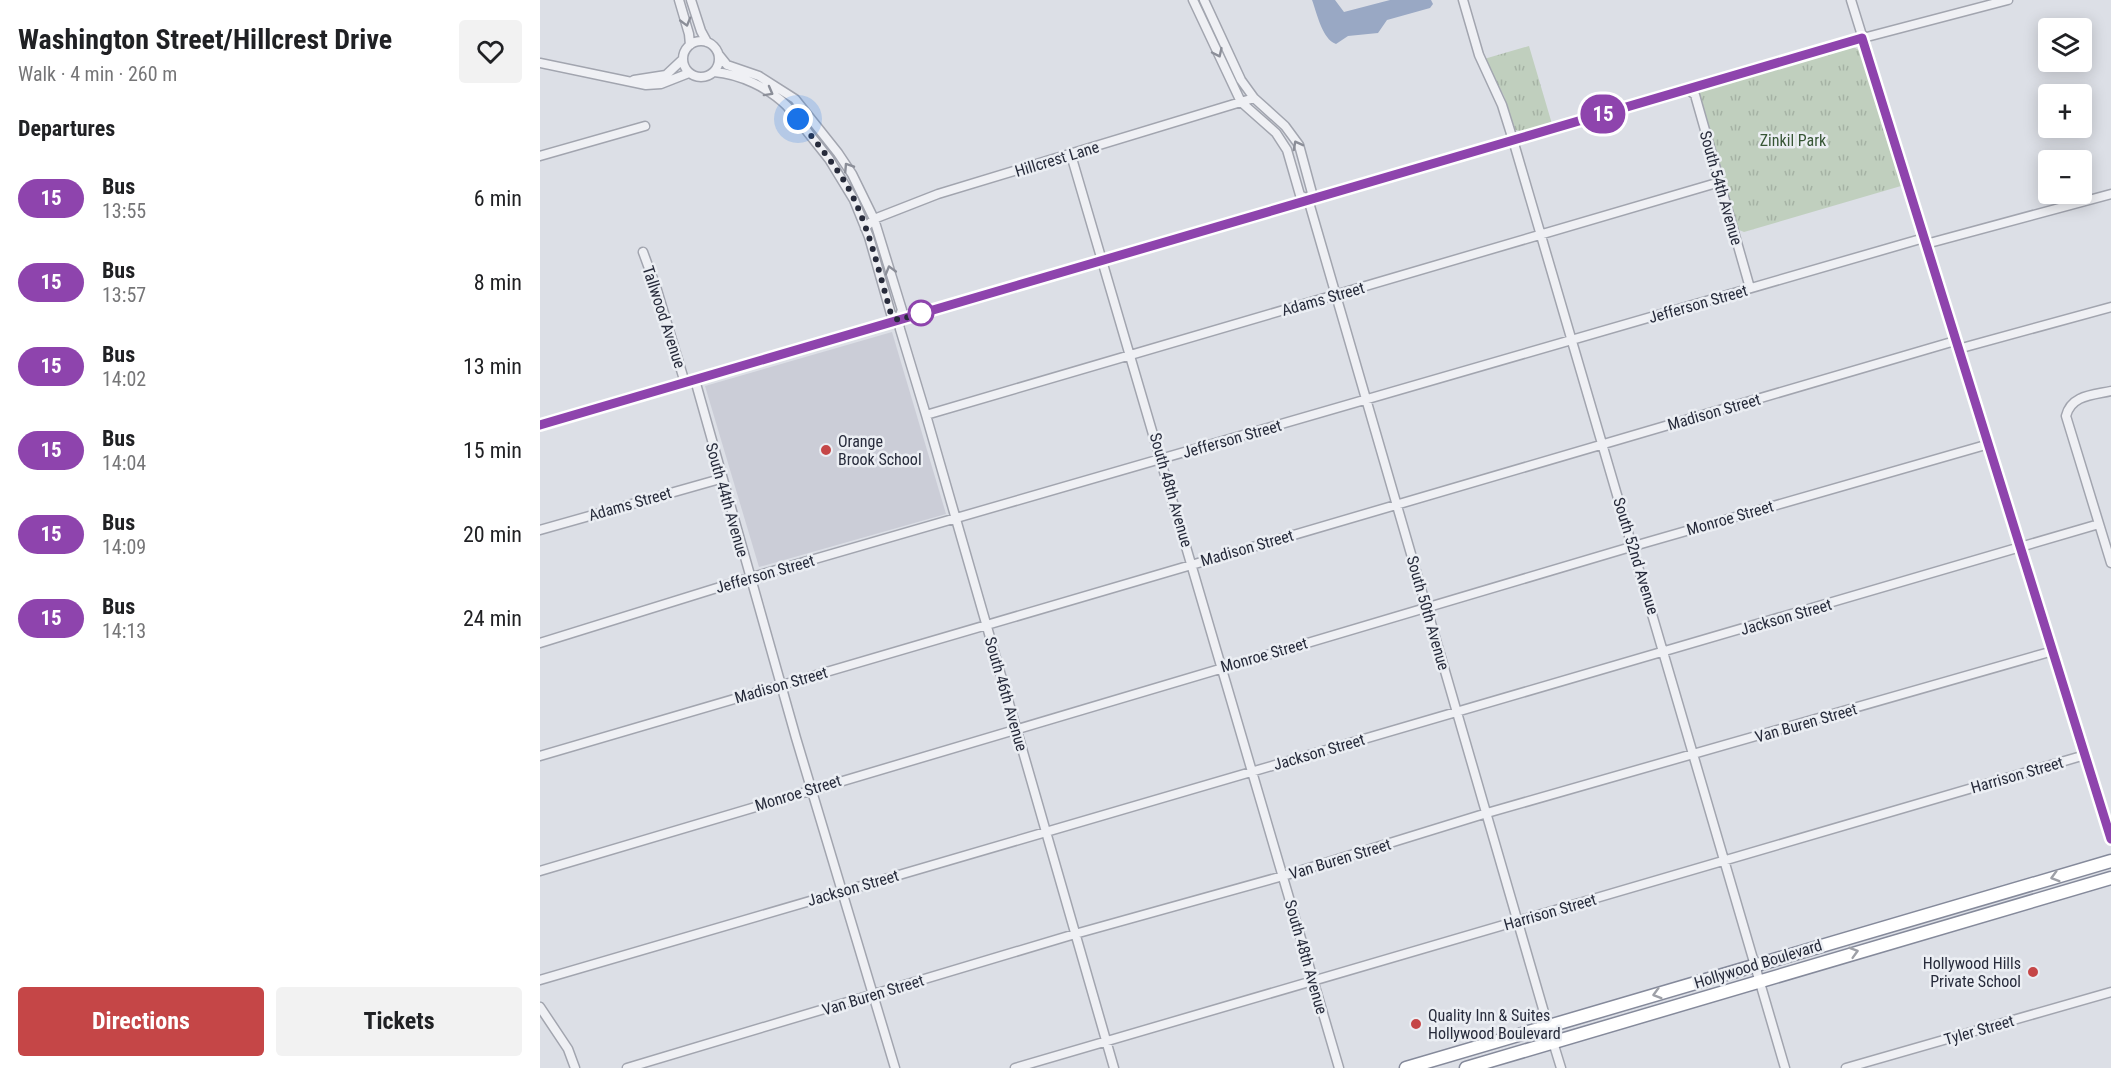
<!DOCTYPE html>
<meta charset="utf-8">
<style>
:root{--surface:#fff;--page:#f2f2f2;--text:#202124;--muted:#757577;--accent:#c54647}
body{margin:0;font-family:"Roboto Condensed",sans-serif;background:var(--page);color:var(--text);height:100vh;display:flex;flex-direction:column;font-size:22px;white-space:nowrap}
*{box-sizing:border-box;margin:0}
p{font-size:20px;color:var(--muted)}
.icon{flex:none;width:33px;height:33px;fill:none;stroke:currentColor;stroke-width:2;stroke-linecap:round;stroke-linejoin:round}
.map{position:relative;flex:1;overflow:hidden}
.sheet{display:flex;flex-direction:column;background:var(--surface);width:540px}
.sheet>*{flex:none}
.badge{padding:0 12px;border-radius:20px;font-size:21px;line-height:39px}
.buttons{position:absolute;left:1498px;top:18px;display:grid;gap:12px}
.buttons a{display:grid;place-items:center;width:54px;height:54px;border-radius:6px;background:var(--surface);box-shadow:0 3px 15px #0003;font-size:30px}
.you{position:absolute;width:30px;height:30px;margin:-15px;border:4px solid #fff;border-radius:50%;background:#1a73e8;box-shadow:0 0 0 9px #1a73e833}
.map>.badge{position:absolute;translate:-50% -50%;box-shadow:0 0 0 3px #fff}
h2{padding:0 18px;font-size:22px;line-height:54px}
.round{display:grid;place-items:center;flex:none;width:63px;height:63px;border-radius:6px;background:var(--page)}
.summary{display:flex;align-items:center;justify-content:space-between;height:102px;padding:0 18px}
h1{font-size:28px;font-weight:700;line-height:45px}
.cta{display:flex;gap:12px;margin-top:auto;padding:12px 18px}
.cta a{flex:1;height:69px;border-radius:6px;background:var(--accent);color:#fff;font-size:24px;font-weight:700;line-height:69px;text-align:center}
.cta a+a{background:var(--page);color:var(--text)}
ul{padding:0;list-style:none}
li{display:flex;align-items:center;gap:18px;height:84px;padding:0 18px}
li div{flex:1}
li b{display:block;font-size:22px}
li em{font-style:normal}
li .badge{min-width:66px;font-weight:700;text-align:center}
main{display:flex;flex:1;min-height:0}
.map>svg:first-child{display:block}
.built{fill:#cbcdd7}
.park{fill:url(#park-tufts)}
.water{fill:#99a8c4}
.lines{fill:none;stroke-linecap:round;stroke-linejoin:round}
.minor-casing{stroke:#a2a5af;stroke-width:11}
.highway-casing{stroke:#858a9b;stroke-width:15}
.minor{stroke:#eff0f4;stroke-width:8}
.highway{stroke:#fff;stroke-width:12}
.oneway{stroke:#8b8e98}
.oneway2{stroke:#9ea0a7}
.line-casing{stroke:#fff;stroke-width:14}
.line{stroke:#8e44ad;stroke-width:9}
.walk{stroke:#272b3b;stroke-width:6;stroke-dasharray:0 10.8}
.stop-dot{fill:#fff;stroke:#8e44ad;stroke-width:3}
.poi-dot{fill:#c54647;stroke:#ebeef3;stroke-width:2}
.labels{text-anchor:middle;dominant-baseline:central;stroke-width:5;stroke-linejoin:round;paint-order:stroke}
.park-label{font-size:16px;fill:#375635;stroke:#ebeef3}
.street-label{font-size:16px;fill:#272b3b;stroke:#ebeef3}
.poi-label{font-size:16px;fill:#272b3b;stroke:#ebeef3;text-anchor:start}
</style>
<main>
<section class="sheet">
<div class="summary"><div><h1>Washington Street/Hillcrest Drive</h1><p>Walk · 4 min · 260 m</p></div><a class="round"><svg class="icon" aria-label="heart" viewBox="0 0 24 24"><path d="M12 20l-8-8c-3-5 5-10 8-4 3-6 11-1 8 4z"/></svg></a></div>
<h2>Departures</h2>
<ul>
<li><span class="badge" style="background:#8e44ad;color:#fff">15</span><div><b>Bus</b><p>13:55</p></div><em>6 min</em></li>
<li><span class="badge" style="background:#8e44ad;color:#fff">15</span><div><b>Bus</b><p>13:57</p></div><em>8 min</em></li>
<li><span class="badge" style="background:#8e44ad;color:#fff">15</span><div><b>Bus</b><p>14:02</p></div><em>13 min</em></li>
<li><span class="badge" style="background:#8e44ad;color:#fff">15</span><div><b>Bus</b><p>14:04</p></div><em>15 min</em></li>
<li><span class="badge" style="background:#8e44ad;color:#fff">15</span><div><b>Bus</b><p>14:09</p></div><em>20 min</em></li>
<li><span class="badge" style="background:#8e44ad;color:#fff">15</span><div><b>Bus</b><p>14:13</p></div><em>24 min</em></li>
</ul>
<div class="cta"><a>Directions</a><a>Tickets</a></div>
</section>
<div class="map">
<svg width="1571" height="1068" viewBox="0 0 1571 1068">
<defs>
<pattern id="park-tufts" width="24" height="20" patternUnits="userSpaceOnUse" patternTransform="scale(1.5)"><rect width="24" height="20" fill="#c0cfbe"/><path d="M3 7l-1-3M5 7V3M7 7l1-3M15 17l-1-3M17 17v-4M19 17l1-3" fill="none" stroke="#a5b2a4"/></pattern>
</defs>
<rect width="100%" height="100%" fill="#dcdfe6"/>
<path class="built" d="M352,332l54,182 -187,53 -54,-181z"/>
<path class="park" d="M989,46l23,78 -28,8 -9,-2 -11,-34 -20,-37z
M1312,46l10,6 41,127 -2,7 -157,46 -5,-2 -41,-133 2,-8z"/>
<path class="water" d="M772,0h23l9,12 46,-12h41l2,4 -3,4 -43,12 -9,13 -30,3 -12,8c-14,-5 -19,-31 -24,-44z"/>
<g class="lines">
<defs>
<path id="minor" d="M139,0l10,34 1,11
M151,0l10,31 6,11
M653,0l48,102 35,31 11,17 13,45 8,4
M664,0l37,80 13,18 31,28 14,19 13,48 -4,6
M923,0l16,55 23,50 11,35 272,928
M1311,0l260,839
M143 59a18 18 0 1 1 36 0a18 18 0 1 1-36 0Z
M179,55l8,10 32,11 36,23 43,54 14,21 22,45 28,91 -4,10
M0,63l106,22 15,-1 28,-11
M174,72c26,2 55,16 73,34l42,53 25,41 15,37 22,77 7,6 2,9 26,86 188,653
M94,80l32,-5 16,-15
M1149,90l6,5 55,193
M531,155l268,913
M0,156l105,-30
M768,199l240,827
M325,228l9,-9 64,-25 316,-96
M1386,244l185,-50
M103,252l14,38 28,93
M1418,349l153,-42
M155,380l101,358 99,330
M1571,391c-18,4 -40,4 -45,25l45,147
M386,415l794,-233
M0,426l1304,-383 164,-43
M0,530l180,-51
M0,643l209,-65 1175,-340
M0,756l1415,-415
M0,871l1094,-325 355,-102
M0,980l1559,-456
M0,1007l28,42 7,19
M1013,1042l8,26
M87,1068l448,-134 208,-58 204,-63 566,-162
M475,1068l1070,-313
M1306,1068l265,-76"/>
<path id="highway" d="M866,1068l705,-207
M926,1068l645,-190"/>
</defs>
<use href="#minor" class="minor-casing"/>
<use href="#highway" class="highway-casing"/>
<use href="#minor" class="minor"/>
<use href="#highway" class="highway"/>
</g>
<defs><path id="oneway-chevron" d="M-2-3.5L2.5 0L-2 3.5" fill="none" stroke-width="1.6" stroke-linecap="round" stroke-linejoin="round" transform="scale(1.5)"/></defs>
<g class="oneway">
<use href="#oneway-chevron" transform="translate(146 22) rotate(74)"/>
<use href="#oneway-chevron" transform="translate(678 53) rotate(65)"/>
<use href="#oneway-chevron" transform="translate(229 92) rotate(29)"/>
<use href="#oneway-chevron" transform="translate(757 145) rotate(-118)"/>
<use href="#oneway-chevron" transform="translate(308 167) rotate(-123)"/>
<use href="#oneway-chevron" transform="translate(350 270) rotate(-106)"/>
</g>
<g class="oneway2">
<use href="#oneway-chevron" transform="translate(1515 877) rotate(164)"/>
<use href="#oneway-chevron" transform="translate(1314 952) rotate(-16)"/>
<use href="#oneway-chevron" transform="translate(1117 994) rotate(164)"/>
</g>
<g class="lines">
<defs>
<path id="line" d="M0,425l1322,-387 249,801"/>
</defs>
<use href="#line" class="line-casing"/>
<use href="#line" class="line"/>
<path class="walk" d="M258,119c20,26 42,51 56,80 17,36 26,77 37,115l7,6 34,-10 -11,3"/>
</g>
<circle class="stop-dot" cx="381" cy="313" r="12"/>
<g class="poi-dot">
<circle cx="286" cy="450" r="6"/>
<circle cx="1493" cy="972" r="6"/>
<circle cx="876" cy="1024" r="6"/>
</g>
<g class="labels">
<g class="park-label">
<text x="1253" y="140">Zinkil Park</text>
</g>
<g class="street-label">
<text transform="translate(517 159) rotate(-17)">Hillcrest Lane</text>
<text transform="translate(1181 188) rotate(74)">South 54th Avenue</text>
<text transform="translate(783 299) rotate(-16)">Adams Street</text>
<text transform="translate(1158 304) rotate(-16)">Jefferson Street</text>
<text transform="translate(124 317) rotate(72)">Tallwood Avenue</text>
<text transform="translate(1174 412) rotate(-16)">Madison Street</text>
<text transform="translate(692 439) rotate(-16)">Jefferson Street</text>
<text transform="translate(631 490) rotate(74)">South 48th Avenue</text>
<text transform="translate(187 500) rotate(74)">South 44th Avenue</text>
<text transform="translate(90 504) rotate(-16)">Adams Street</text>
<text transform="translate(1190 518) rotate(-16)">Monroe Street</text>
<text transform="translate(707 548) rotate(-16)">Madison Street</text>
<text transform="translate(1096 556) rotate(73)">South 52nd Avenue</text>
<text transform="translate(225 574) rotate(-16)">Jefferson Street</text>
<text transform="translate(888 613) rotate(74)">South 50th Avenue</text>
<text transform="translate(1246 617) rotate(-16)">Jackson Street</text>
<text transform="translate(724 655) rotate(-16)">Monroe Street</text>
<text transform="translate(241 685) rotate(-16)">Madison Street</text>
<text transform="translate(466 694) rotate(74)">South 46th Avenue</text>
<text transform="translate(1266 723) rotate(-16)">Van Buren Street</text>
<text transform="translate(779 752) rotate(-16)">Jackson Street</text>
<text transform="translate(1477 775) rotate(-16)">Harrison Street</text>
<text transform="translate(258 793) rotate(-17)">Monroe Street</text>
<text transform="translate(800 859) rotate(-17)">Van Buren Street</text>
<text transform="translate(313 888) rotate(-16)">Jackson Street</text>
<text transform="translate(1010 912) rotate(-16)">Harrison Street</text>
<text transform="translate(766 957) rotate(74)">South 48th Avenue</text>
<text transform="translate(1218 964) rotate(-17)">Hollywood Boulevard</text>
<text transform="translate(333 995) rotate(-17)">Van Buren Street</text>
<text transform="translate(1439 1030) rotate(-16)">Tyler Street</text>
</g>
<g class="poi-label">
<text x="298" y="441">Orange<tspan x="298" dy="18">Brook School</tspan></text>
<text x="1481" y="963" text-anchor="end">Hollywood Hills<tspan x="1481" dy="18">Private School</tspan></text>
<text x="888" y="1015">Quality Inn &amp; Suites<tspan x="888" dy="18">Hollywood Boulevard</tspan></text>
</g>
</g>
</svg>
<div class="buttons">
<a><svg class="icon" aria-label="layers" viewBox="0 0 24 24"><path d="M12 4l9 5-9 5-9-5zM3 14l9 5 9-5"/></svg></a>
<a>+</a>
<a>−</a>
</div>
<div class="you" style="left:258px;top:119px"></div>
<b class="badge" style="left:1063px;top:114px;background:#8e44ad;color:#fff">15</b>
</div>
</main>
